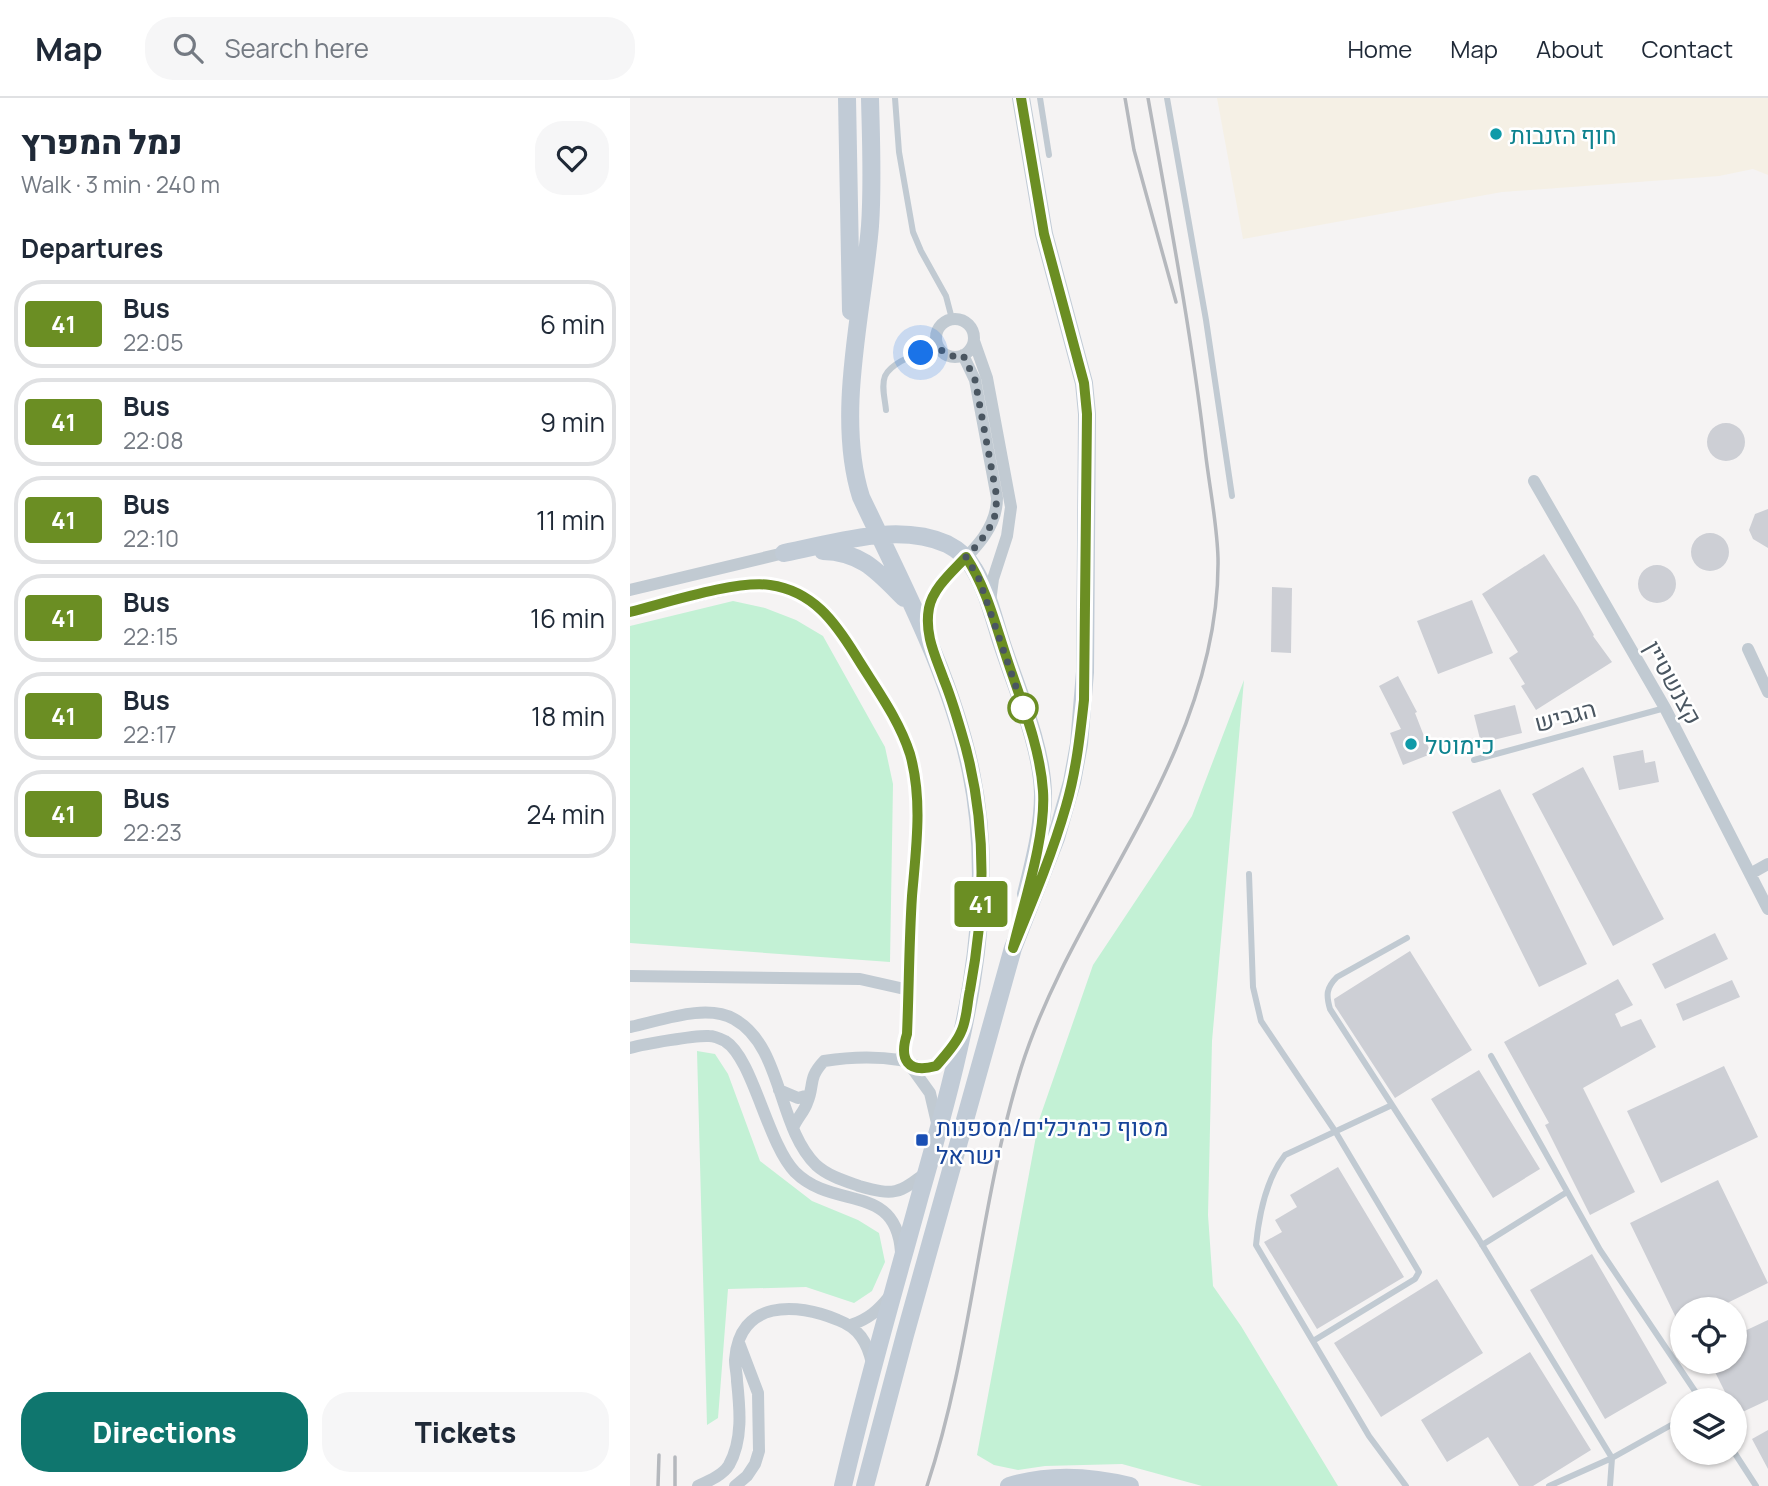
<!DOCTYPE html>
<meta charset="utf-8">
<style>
:root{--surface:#fff;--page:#f6f6f7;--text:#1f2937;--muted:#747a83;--line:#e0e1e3;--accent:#0f766e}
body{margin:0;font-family:Manrope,Heebo,sans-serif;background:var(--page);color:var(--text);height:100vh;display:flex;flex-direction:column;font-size:26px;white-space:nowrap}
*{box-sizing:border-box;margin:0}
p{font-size:23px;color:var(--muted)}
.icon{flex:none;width:38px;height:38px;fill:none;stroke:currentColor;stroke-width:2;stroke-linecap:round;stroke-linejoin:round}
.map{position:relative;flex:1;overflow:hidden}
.sheet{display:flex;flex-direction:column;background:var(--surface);width:630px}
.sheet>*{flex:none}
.badge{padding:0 14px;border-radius:5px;font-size:24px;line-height:46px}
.fabs{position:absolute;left:1040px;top:1199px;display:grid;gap:14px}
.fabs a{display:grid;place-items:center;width:77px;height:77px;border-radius:50%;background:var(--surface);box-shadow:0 2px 5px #0004;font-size:35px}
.you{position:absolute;width:35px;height:35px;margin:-18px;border:5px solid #fff;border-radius:50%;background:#1a73e8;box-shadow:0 0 0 10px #1a73e833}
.map>.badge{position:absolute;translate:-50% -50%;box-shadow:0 0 0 4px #fff}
h2{padding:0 21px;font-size:26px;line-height:63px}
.round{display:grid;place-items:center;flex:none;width:74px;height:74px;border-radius:28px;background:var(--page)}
.headline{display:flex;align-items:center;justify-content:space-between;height:119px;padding:0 21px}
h1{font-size:33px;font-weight:800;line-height:52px}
.button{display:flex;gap:14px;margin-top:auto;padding:14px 21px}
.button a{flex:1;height:80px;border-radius:28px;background:var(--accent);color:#fff;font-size:28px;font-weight:800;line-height:80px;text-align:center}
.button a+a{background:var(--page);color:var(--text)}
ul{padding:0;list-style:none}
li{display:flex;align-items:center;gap:21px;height:88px;margin:0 14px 10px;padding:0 7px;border:4px solid var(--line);border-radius:28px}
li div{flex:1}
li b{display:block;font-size:26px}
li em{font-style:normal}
li .badge{min-width:77px;font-weight:700;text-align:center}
header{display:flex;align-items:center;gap:42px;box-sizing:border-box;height:98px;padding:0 35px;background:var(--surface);border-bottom:2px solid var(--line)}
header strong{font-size:33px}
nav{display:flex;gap:38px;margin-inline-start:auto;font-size:24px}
.search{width:490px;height:63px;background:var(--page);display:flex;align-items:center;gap:18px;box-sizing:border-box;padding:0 24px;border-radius:28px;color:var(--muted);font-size:26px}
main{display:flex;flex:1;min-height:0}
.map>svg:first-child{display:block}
.green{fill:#c3f1d5}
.sand{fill:#f5f0e5}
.building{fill:#cdcfd5}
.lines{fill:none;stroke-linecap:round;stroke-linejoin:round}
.lane{stroke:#c1cad2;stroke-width:6}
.street{stroke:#c1cad2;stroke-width:12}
.secondary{stroke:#c1cbd6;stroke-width:18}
.rail{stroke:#b5b8bd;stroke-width:3.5}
.line-casing{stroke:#fff;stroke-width:16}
.line{stroke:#6b8e23;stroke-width:10}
.walk{stroke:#4a5661;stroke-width:7;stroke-dasharray:0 12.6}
.culture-dot{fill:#0f9aa8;stroke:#fff;stroke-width:2.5}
.stop-dot{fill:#fff;stroke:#6b8e23;stroke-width:3.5}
.transit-dot{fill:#1a4fb4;stroke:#fff;stroke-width:2.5}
.labels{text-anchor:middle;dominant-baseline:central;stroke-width:5;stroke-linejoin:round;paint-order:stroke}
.culture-label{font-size:24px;fill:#0d838f;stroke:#fff;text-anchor:start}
.street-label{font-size:24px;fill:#4a5661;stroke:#fff}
.transit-label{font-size:24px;fill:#164399;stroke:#fff;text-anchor:start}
</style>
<header>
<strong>Map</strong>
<div class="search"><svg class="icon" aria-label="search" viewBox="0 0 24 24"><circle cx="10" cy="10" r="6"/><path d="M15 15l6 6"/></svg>Search here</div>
<nav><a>Home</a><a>Map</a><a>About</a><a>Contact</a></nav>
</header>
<main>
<section class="sheet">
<div class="headline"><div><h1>נמל המפרץ</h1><p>Walk · 3 min · 240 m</p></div><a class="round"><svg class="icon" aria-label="heart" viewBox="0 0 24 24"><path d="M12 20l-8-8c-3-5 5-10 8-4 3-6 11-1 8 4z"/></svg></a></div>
<h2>Departures</h2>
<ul>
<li><span class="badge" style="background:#6b8e23;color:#fff">41</span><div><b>Bus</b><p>22:05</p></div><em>6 min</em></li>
<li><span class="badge" style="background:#6b8e23;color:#fff">41</span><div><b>Bus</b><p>22:08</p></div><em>9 min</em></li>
<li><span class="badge" style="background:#6b8e23;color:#fff">41</span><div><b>Bus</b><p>22:10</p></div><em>11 min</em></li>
<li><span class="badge" style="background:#6b8e23;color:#fff">41</span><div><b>Bus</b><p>22:15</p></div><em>16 min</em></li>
<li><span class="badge" style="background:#6b8e23;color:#fff">41</span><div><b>Bus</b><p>22:17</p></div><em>18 min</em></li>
<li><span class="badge" style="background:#6b8e23;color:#fff">41</span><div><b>Bus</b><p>22:23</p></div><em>24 min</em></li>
</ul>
<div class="button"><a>Directions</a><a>Tickets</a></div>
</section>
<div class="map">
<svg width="1138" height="1388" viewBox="0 0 1138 1388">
<rect width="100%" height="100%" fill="#f5f3f3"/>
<path class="green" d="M103,503l32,7 31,12 27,16 62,111 8,37 -3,178 -260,-19v-317z
M614,582l-32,361 -4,174 5,71 28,40 97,160h-136l-80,-22 -77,2 -27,4 -24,-5 -17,-10 62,-335 54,-155 99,-149z
M67,953l18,3 13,20 32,87 52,40 46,19 21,13 6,29 -13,29 -18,12 -48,-16 -78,2 -10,129 -11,7z"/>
<path class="sand" d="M587,0h551v77l-15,-6 -34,7 -217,16 -259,47z"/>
<path class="building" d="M1077 344a19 19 0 1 1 38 0a19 19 0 1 1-38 0Z
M1138,411v39l-15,-9 -4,-9 6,-16z
M1061 454a19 19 0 1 1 38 0a19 19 0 1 1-38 0Z
M914,456l34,53 16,28 -1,1 19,26 -76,48 -15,-24 4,-2 -16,-26 9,-6 -36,-58z
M1008 486a19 19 0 1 1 38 0a19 19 0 1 1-38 0Z
M642,489l20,1 -1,65 -20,-1z
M842,502l21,53 -55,21 -21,-53z
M768,578l19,36 -2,1 16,41 -28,11 -13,-32 11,-4 -22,-43z
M885,607l7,28 -41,10 -7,-28z
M1013,652l2,13 10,-2 4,21 -40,8 -6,-34z
M953,669l81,152 -51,27 -81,-152z
M870,691l87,175 -48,23 -87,-175z
M1085,835l13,26 -63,30 -13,-25z
M780,853l62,99 -77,48 -60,-92 -1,-7z
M988,881l15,26 -18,9 6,13 20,-8 15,28 -73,41 52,104 -45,23 -45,-90 4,-2 -45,-81z
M1102,882l8,17 -57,24 -7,-17z
M1094,968l34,71 -97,46 -34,-72z
M849,972l61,99 -47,29 -62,-99z
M708,1069l66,110 -87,52 -53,-87 18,-10 -7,-12 22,-13 -7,-12z
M1088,1082l50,103 -53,26h-33v21l-52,-107z
M962,1156l75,129 -62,36 -75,-129z
M807,1181l46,74 -102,64 -47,-74z
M1138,1222v80l-34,16v-16h-5l-19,-38h24v-26z
M900,1254l61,98 -58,36h-14l-31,-49 -41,25 -26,-42z
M1138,1332v39l-16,-30z"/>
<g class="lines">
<path class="lane" d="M265,0l4,54 14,80 8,19 25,45 6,23
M410,0l9,57
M537,0l39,222 26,176
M256,312c-1,-11 -5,-24 -1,-34 8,-16 37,-23 53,-31
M844,662l191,-52
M619,776l4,113 8,34 74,110 84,141 -4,7 -102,62
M777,840l-70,39c-11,11 -11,18 -7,32l148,229 134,220 -2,28
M861,958l109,194 101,150
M762,1007l-107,50c-19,24 -26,59 -29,90l113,191 37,50
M852,1147l85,-53
M1104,1354l22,34
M919,1388l63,-28 70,-39"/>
<path class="street" d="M306 240a19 19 0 1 1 38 0a19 19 0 1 1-38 0Z
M344,243l13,37 24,129 -4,29 -14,43 -3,23
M904,383l131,227 103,201
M0,492l154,-37
M0,514c25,-6 50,-12 75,-18 49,-11 87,-18 125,24 30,40 62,86 79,133 17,47 6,101 3,149 -2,45 -3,89 -5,134l-5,20 28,39 7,30
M299,537c-1,-13 -2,-26 3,-38 4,-9 11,-15 17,-22 21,-22 48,-44 48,-77l-22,-118 -12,-25
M1118,551l20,43
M1120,776l18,-10
M0,878l230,3 49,11
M0,929c30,-6 76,-24 104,-8 49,27 43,108 82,146 12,11 29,16 43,21 36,10 39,8 68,-14
M0,950c14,-4 66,-13 79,-12 4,0 12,3 16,5 28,17 42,102 70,131 39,39 101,10 106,80
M149,992l19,8 11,-3
M163,1030c4,-10 11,-16 14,-25 8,-18 0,-24 17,-42 25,-4 51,-5 76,-1 13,2 23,14 36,5 10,-7 17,-21 24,-31
M221,1227c17,-6 27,-14 38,-28
M68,1388c11,-5 25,-11 31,-21 14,-25 11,-56 8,-84 0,-7 -2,-14 -2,-21 4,-60 61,-58 103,-40 21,8 29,22 34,43
M105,1388l12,-10 8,-12 4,-13 -1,-58 -19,-50"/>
<path class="secondary" d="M217,0l4,213
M193,453c39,1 55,21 81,47
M154,455c52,-10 113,-31 163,-9 12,6 21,14 27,25 14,23 20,51 28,75 15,46 40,102 41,150 0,34 -9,67 -17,100
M213,1388c22,-96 50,-192 76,-287 39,-138 82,-283 52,-427 -20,-97 -68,-186 -110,-275 -26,-82 2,-186 9,-271 3,-42 1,-85 0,-128
M235,1388l40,-151 108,-387 43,-110 16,-56 7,-38 6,-72 2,-258 -3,-31 -40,-149 -23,-136
M379,1388c39,-12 81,-10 121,0"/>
<path class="rail" d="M495,0l9,52 42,152
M28,1388l1,-31
M45,1388v-29
M297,1388c45,-136 52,-281 94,-418 36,-114 109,-211 155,-320 25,-59 43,-126 42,-190 -1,-36 -9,-73 -13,-109 -14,-118 -36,-234 -57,-351"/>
</g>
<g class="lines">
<defs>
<path id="line" d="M0,514c36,-9 106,-32 140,-27 43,6 65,37 86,71 19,31 43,63 54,98 13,46 6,95 2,142 -3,46 -3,92 -5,138 -8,25 0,40 29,32 9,-10 20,-22 25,-34 6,-12 6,-29 9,-42 16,-85 17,-175 -9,-259 -5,-17 -10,-34 -17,-51 -8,-23 -20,-45 -15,-72 4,-20 23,-36 37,-51 20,30 29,66 40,99 14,43 34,89 37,135 3,46 -19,111 -30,157 19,-46 39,-93 53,-142 10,-34 14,-70 18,-106l3,-286 -3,-31 -40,-149 -23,-136"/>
</defs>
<use href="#line" class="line-casing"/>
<use href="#line" class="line"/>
<path class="walk" d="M291,255l16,-8c7,10 15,13 26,10l12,25 22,118 -3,23 -14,21 -14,15 13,22 46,134 -2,-5"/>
</g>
<g class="culture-dot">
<circle cx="866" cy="36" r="7"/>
<circle cx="781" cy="646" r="7"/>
</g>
<circle class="stop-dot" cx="393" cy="610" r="14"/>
<rect class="transit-dot" x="285" y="1035" width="14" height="14" rx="3.5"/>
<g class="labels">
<g class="culture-label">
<text x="880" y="36">חוף הזנבות</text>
<text x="795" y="646">כימוטל</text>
</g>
<g class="street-label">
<text transform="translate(1044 584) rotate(61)">קצנשטיין</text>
<text transform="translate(935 617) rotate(-15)">הגביש</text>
</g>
<g class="transit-label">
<text x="306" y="1028">מסוף כימיכלים/מספנות<tspan x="306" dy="28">ישראל</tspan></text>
</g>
</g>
</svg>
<div class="fabs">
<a><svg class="icon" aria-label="locate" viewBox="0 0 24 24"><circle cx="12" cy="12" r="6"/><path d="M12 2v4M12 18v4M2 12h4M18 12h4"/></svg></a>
<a><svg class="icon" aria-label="layers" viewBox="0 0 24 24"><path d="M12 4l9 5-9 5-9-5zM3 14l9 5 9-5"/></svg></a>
</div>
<div class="you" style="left:291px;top:255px"></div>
<b class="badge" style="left:351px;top:806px;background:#6b8e23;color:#fff">41</b>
</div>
</main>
